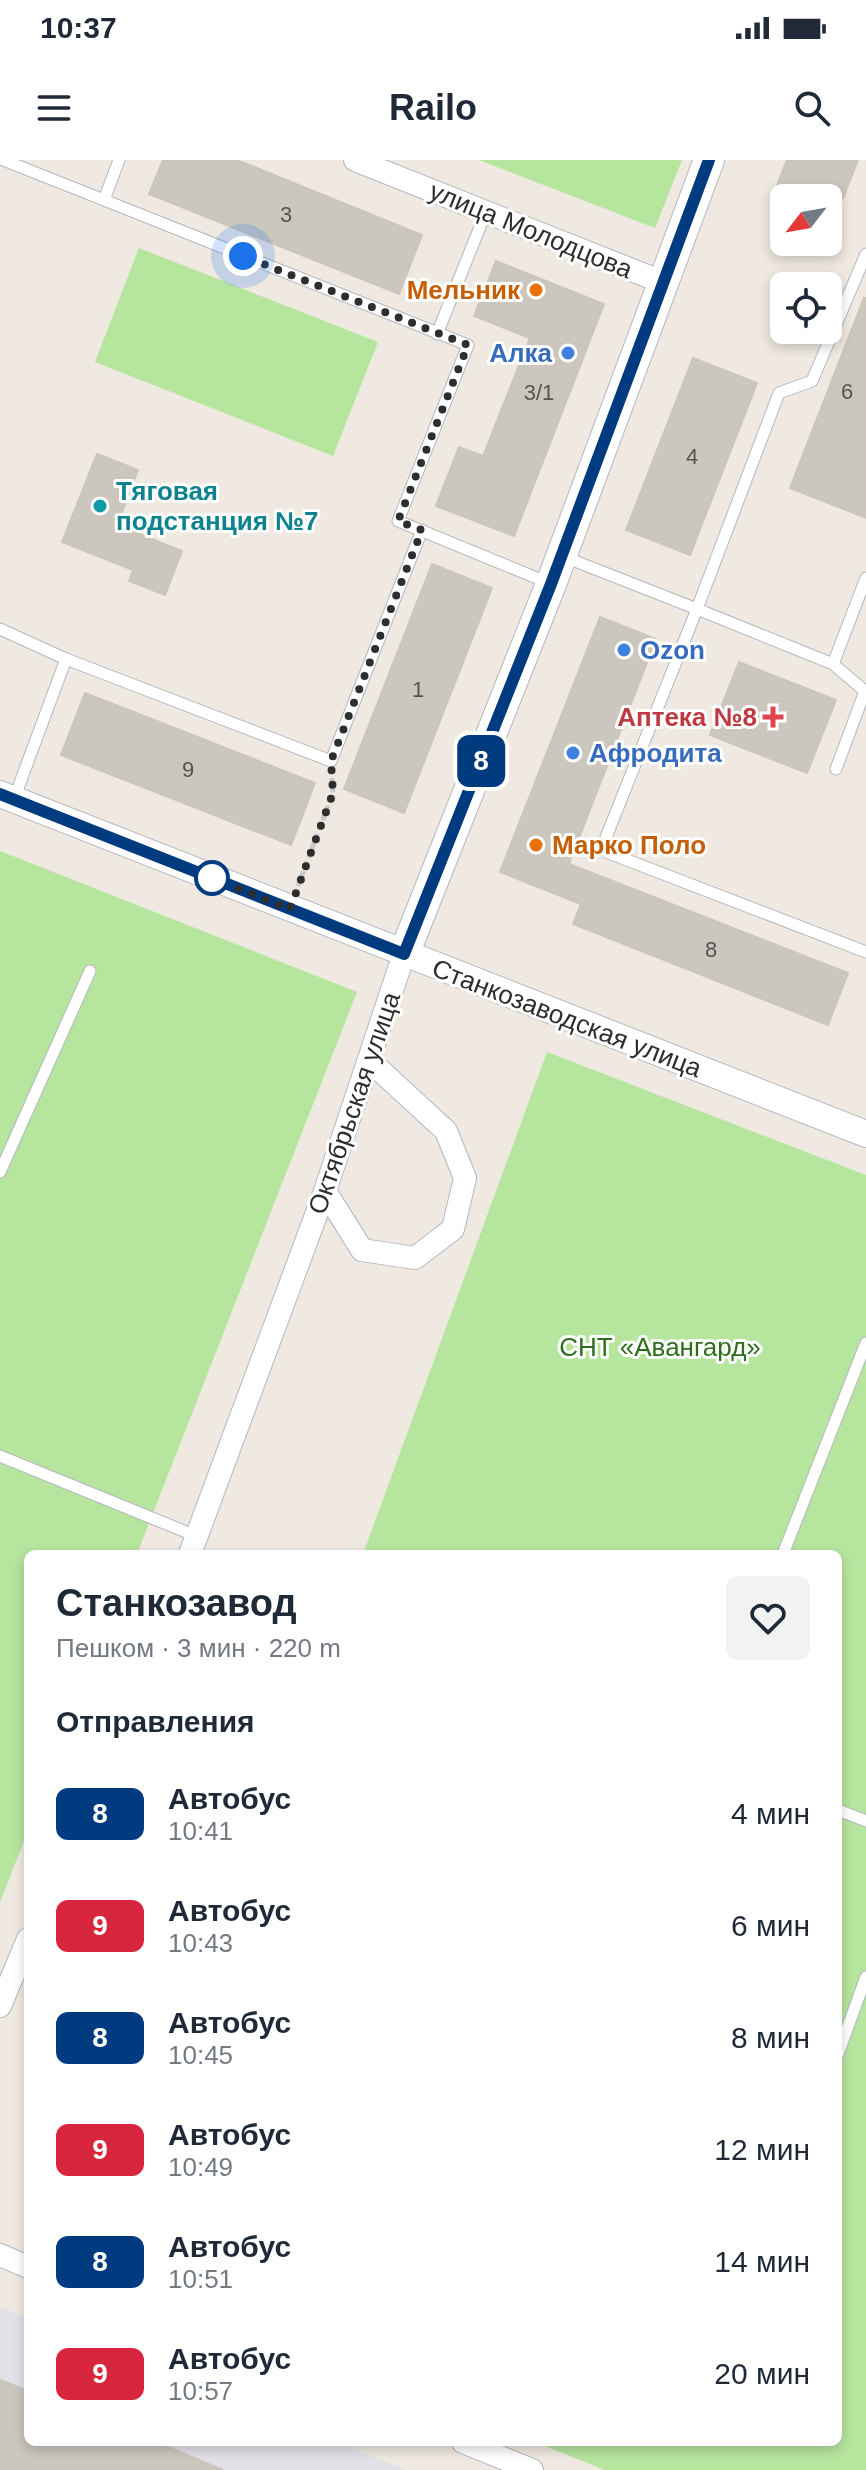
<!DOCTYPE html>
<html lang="ru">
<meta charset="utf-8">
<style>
:root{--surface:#fff;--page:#f2f2f3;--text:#1f2937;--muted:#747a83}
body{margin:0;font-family:Helvetica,sans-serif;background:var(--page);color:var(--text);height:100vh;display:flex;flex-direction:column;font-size:30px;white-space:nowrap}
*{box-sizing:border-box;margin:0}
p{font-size:26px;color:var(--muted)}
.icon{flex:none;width:44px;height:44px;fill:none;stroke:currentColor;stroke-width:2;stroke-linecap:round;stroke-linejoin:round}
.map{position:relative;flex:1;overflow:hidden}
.drawer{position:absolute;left:24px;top:1390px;width:818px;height:896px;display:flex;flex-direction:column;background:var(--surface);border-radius:12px;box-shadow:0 4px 12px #0003}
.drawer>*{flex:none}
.badge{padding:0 16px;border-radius:12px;font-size:28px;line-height:52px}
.needle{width:52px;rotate:239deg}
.controls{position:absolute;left:770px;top:24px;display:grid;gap:16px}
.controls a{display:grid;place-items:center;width:72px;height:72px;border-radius:12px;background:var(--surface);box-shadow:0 4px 12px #0003;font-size:40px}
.you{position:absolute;width:40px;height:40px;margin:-20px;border:6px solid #fff;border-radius:50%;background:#1a73e8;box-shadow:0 0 0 12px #1a73e833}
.map>.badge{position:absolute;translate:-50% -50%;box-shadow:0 0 0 4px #fff}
h2{padding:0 32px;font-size:30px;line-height:72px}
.round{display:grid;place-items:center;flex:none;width:84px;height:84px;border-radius:12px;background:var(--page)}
.headline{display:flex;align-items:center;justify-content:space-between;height:136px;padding:0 32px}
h1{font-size:38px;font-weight:600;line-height:60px}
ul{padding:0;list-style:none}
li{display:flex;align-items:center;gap:24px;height:112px;padding:0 32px}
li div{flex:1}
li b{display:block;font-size:30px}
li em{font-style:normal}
li .badge{min-width:88px;font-weight:700;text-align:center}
.status{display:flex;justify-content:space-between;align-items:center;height:56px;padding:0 40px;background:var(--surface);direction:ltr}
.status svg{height:22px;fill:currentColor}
header{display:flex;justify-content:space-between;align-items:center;height:104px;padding:0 32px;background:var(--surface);font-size:36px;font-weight:600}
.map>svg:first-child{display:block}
.industrial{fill:#e3e1e8}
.green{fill:#b6e59e}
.building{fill:#cbc7bf;stroke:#cbc5ba;stroke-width:2}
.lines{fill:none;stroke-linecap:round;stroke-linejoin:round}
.service-casing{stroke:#b4b7c1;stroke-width:13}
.minor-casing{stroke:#b4b7c1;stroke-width:24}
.tertiary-casing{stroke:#b4b7c1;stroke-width:28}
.secondary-casing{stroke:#b4b7c1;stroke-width:32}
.path{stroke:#c9c9c9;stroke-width:5;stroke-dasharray:6 4;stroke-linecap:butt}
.service{stroke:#fff;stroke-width:11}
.minor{stroke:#fff;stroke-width:22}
.tertiary{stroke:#fff;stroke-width:26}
.secondary{stroke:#fff;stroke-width:30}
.line-casing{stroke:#fff;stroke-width:18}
.line{stroke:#003b80;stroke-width:12}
.walk{stroke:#2e2e2e;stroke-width:8;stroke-dasharray:0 14.4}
.food-dot{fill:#e8710a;stroke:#fff;stroke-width:3}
.shop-dot{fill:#3f7fe0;stroke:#fff;stroke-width:3}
.culture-dot{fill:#0f9aa8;stroke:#fff;stroke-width:3}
.health-dot{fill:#e0444e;stroke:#fff;stroke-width:3}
.stop-dot{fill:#fff;stroke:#003b80;stroke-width:4}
.labels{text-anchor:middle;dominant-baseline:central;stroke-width:6;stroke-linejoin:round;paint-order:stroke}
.number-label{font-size:22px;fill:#555452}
.street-label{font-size:26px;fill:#2e2e2e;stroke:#fff}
.food-label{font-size:26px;font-weight:bold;fill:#c56008;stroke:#fff;text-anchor:end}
.shop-label{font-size:26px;font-weight:bold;fill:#366cbe;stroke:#fff;text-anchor:start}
.culture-label{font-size:26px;font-weight:bold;fill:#0d838f;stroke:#fff;text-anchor:start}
.health-label{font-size:26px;font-weight:bold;fill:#be3a42;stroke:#fff;text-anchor:end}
.park-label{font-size:26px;fill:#2c6e1b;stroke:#fff}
</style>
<div class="status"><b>10:37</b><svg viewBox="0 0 49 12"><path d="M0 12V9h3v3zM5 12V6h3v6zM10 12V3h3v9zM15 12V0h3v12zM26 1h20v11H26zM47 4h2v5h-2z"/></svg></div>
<header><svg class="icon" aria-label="menu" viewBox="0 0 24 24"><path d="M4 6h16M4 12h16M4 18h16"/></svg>Railo<svg class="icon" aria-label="search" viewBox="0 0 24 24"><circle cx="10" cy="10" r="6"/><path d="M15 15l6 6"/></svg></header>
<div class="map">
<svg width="866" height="2310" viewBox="0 0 866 2310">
<rect width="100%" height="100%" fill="#efe9e1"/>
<path class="industrial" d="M0,2147l28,11v124h308l70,28h-406z"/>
<path class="green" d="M479,0h203l-27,68z
M139,88l239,94 -45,114 -238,-94z
M0,691l357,141 -220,562h-109v277l-28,71z
M547,892l319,123v1295h-261l-70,-28h303v-888h-475z"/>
<path class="building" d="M163,0h74l185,75 -23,59 -250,-100z
M787,0h71l-15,38h-71z
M496,101l108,43 -90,232 -78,-30 23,-59 24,9 47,-118 -56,-22z
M864,138h2v220l-76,-30z
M693,198l64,25 -67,172 -64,-25z
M97,294l41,16 -21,55 65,26 -17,44 -36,-14 4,-11 -71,-28z
M432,404l60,24 -88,225 -60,-24z
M600,457l56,22 -87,225 279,109 -20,52 -255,-101 8,-20 -81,-32z
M739,502l97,38 -29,73 -97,-38z
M85,533l230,90 -24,62 -230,-90z
M0,2220l28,11v51h128l67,28h-223z"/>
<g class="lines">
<defs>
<path id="service" d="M3,0l101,40 15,-40
M104,40l364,145 -70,176 151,62
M866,94l-54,127 -33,12 -82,216 136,55 33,28
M437,174l49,-122
M562,396l135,53 -96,241 265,102
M0,469l66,30
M833,504l33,-86
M836,609l29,-78
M14,639l52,-140 265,102 91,-231
M0,1012l90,-201
M0,1296l196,80
M783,1394l83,-211
M838,1650l28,11
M838,1894l28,-77"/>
<path id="minor" d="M355,0l307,122
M325,1031l37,59 53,8 38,-29 12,-51 -19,-47 -76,-70
M190,1394l135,-363 79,-237
M0,1846l28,-67
M0,2095l28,12
M463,2282l69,28"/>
<path id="tertiary" d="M0,634l866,340"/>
<path id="secondary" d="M404,794l147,-370 158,-424"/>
</defs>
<use href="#service" class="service-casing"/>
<use href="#minor" class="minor-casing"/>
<use href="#tertiary" class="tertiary-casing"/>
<use href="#secondary" class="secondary-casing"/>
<path class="path" d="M298,726l35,-93 -1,-15"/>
<use href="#service" class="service"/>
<use href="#minor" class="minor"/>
<use href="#tertiary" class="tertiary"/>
<use href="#secondary" class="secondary"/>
</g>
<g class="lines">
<defs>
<path id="line" d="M0,634l404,160 147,-370 158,-424"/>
</defs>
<use href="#line" class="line-casing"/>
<use href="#line" class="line"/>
<path class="walk" d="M212,718l78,31 43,-116 -2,-32 91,-231 -24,-9 70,-176 -225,-89"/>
</g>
<g class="food-dot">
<circle cx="536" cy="130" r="8"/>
<circle cx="536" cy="685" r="8"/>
</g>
<g class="shop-dot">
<circle cx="568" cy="193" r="8"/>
<circle cx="624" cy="490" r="8"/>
<circle cx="573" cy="593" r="8"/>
</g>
<circle class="culture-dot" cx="100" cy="346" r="8"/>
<path class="health-dot" d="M769 545h8v8h8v8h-8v8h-8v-8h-8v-8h8z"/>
<circle class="stop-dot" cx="212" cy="718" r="16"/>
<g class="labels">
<g class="number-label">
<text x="286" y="54">3</text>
<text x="847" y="231">6</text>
<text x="539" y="232">3/1</text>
<text x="692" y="296">4</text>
<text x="418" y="529">1</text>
<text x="188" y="609">9</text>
<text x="711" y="789">8</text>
</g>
<g class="street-label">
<text transform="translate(531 70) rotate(22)">улица Молодцова</text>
<text transform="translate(567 858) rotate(21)">Станкозаводская улица</text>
<text transform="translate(354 943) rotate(-71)">Октябрьская улица</text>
</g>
<g class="food-label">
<text x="520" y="130">Мельник</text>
<text x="552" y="685" text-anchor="start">Марко Поло</text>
</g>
<g class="shop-label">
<text x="552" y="193" text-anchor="end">Алка</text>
<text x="640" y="490">Ozon</text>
<text x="589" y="593">Афродита</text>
</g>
<g class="culture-label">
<text x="116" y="331">Тяговая<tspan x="116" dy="30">подстанция №7</tspan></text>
</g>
<g class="health-label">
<text x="757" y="557">Аптека №8</text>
</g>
<g class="park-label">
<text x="660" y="1187">СНТ «Авангард»</text>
</g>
</g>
</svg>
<div class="controls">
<a><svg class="needle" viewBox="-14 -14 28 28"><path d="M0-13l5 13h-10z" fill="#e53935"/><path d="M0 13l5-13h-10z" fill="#747a83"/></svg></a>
<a><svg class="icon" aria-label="locate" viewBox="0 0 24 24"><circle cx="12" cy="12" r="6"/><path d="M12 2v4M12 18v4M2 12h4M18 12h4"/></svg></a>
</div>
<div class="you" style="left:243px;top:96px"></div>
<b class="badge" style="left:481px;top:601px;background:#003b80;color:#fff">8</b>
<section class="drawer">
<div class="headline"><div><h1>Станкозавод</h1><p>Пешком · 3 мин · 220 m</p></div><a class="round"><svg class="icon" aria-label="heart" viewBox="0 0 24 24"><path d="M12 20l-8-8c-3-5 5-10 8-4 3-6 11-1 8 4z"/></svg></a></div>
<h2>Отправления</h2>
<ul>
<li><span class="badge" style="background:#003b80;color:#fff">8</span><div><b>Автобус</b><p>10:41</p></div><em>4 мин</em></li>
<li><span class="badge" style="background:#d7263d;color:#fff">9</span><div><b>Автобус</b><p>10:43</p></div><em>6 мин</em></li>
<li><span class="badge" style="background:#003b80;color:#fff">8</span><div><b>Автобус</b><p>10:45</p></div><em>8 мин</em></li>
<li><span class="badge" style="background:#d7263d;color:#fff">9</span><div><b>Автобус</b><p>10:49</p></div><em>12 мин</em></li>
<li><span class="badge" style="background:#003b80;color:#fff">8</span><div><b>Автобус</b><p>10:51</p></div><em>14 мин</em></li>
<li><span class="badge" style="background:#d7263d;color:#fff">9</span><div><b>Автобус</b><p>10:57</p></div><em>20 мин</em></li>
</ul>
</section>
</div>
